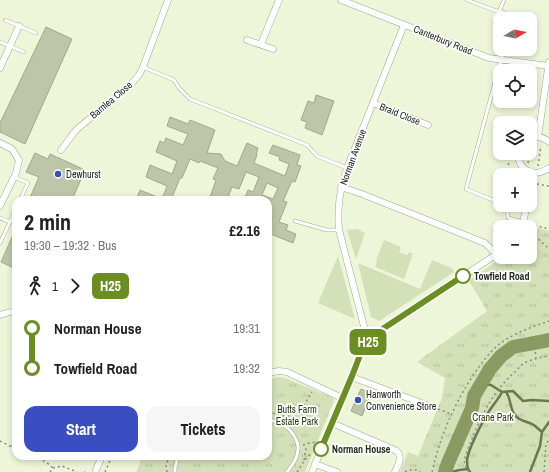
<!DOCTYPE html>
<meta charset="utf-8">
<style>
:root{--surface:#fff;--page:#f6f6f6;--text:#202124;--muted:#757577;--accent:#3b4ec1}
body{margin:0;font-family:"Archivo Narrow",sans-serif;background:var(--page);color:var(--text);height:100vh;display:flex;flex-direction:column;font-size:15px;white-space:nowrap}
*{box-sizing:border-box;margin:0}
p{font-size:13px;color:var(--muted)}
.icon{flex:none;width:22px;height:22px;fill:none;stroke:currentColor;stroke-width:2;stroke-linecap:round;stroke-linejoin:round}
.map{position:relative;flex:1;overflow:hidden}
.drawer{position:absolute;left:12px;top:196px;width:260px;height:264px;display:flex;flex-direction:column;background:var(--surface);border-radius:12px;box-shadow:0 2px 6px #0003}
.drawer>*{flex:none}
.badge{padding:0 8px;border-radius:6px;font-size:14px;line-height:26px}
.needle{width:26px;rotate:81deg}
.buttons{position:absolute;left:493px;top:12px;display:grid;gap:8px}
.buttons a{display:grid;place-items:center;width:44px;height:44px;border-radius:8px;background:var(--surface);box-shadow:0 2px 6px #0003;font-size:20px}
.map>.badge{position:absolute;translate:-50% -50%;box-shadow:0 0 0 2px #fff}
.legs{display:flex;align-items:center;gap:6px;height:44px;padding:0 12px;font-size:13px}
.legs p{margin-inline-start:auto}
.overview{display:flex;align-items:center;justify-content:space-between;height:68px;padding:0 12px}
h1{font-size:22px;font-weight:800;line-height:30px}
.action{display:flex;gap:8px;margin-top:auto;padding:8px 12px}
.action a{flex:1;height:46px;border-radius:12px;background:var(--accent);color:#fff;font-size:16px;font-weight:800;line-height:46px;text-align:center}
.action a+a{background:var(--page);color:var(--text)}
ul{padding:0 12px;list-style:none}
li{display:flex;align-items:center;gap:14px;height:40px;font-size:15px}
li i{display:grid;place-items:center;width:6px;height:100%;margin:0 5px;background:currentColor}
li i::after{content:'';width:10px;height:10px;margin:-5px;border:3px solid;border-radius:50%;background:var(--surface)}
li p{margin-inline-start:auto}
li:first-child i{background:linear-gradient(#0000 50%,currentColor 0)}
li:last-child i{background:linear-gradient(currentColor 50%,#0000 0)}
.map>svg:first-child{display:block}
.grass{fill:#d4e0b8}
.park{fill:url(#park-tufts)}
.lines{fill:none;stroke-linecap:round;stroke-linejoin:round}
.stream{stroke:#6c784d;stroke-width:2.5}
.river{stroke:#8b9a62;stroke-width:14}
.building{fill:#bdc6a9;stroke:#a0a88d;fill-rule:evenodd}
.lane-casing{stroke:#a0a88c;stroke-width:4}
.street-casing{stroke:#a0a88c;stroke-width:7}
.path{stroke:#888e7a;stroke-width:1.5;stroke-dasharray:2 3;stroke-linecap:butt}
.lane{stroke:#fff;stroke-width:3}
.street{stroke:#fff;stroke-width:6}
.line-1-casing{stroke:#fff;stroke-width:9}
.line-1{stroke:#6b8e23;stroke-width:6}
.poi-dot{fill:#3b4ec1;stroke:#fff;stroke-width:1.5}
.stop-1-dot{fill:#fff;stroke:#6b8e23;stroke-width:2}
.labels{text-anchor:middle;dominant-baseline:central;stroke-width:3.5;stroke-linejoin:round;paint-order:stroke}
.street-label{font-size:10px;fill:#25281d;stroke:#fff}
.poi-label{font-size:10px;fill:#25281d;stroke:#fff;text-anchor:start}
.stop-label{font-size:10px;font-weight:bold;fill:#25281d;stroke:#fff;text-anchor:start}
.park-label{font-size:10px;fill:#303a0e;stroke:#fff}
</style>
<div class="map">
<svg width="549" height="472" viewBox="0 0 549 472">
<defs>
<pattern id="park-tufts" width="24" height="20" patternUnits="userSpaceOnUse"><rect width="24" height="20" fill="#d4e0b8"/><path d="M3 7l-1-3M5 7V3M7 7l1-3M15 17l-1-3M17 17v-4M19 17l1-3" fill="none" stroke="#b6c09e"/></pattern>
</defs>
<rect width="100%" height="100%" fill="#edf6d9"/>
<path class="grass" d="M357,229l8,4 -9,26 -9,-29z
M384,240l17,7 -2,5 8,3 2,-3 4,2 -9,25 -29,-12 2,-6 -1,-1z
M338,256l17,63 -37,-16z
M432,260l20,8 2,4 -75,49 -8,-4 -13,-54 62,26z"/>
<path class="park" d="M531,226l18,5v241h-149l8,-20 10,4 24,-58 3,-20 -28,-16 70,-51 -18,-30 33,-24h28v-29z
M277,377l8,1 48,20 1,3 -29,71h-169l7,-16h125v-78l4,1z"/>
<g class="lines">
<path class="stream" d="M481,384l10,1 11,7 11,-1 10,10 9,-1 17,1
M506,392c5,6 4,18 9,23 4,6 11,6 17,9 4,2 6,5 10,8
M468,469c-1,-3 -1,-6 -1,-9 1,-10 15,-38 21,-47 4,-7 10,-13 14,-21
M452,472l7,-2 9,-1 2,3
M530,472l10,-26 2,-14 7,-10"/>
<path class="river" d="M445,472l3,-9 24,-55 2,-12 16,-27 11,-13 12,-9 36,-7"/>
</g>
<path class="building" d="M46,27l26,12 -47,105 -25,-12v-9z
M316,95l18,6 -12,34 -17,-7 2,-6 -6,-2 7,-19 6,2z
M170,117l18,7 2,-4 25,10 -8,23 14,1 4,7 12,5 10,-23 11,5 -2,7h1l-3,8 31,13 4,-12 -10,-4 1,-3 -11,-4 4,-8 27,10 -3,10 4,1 -6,16 -3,-1 -9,20 4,1 -8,20 9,3 -2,5 10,4 -3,9 -25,-10v-33h-24l4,-10 5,2 6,-15 -13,-5 -7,17 -7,-2 -5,13h-18l7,-20 -3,-1 5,-11 -18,-7 -1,2 -9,-4 -8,19h-2l-9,22h-35l4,-10 22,9 5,-13 -21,-9 4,-12 22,9 5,-13 -21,-9 4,-11 4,2 2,-5 17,7 5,-11 -21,-8zM267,183l11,5 -5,11 -11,-4z
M35,153l13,6 2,-5 35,16 -13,30h-43l10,-23 -13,-5z
M16,228v41l-15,-7z
M361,389l10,4 -9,23 -11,-5z"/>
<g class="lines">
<defs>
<path id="lane" d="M467,0l32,12 5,-12
M499,10l14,8 -1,1
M5,20l31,13
M0,42l24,10
M143,67l31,13 5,8 11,11 117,46 10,11 30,12
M14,177l14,6 -8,17
M500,203l-34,-14 38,-140
M506,205l1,1 1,12 16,4
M0,218l10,4
M295,221l32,9h12
M0,243l16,-34
M268,420c6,1 13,3 18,7 6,4 13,15 12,22 0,9 -6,17 -11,23
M175,472v-4l3,-12"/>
<path id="street" d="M341,0l148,58 59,8
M247,40l26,9
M261,44l18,-44
M0,68l19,-42
M373,103l55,22
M538,137l11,-75
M530,138c7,-3 13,-1 19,4
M0,143l12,6 7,11 -3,13 -16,33
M61,150l15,-20 55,-46 8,-9 4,-8 25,-67
M518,153c0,18 17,25 31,15
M341,187l21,7 123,49 11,11
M530,189l3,-16
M522,227l5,-22
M0,315l10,-3
M369,340l-2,-2 -28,-108c-2,-24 1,-40 8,-62l57,-143
M268,373l11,-2 8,1 55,26
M352,376l5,3 75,28
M332,423l65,28c6,7 1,14 -2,21
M315,464l22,8
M96,470l6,-14
M312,472l50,-122 7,-10 15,-12 116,-76"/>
</defs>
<use href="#lane" class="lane-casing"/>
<use href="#street" class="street-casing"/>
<path class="path" d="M530,151l1,-6
M528,163l2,-10
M538,166l3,-20
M507,175l3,-22
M537,184l12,2
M530,224l19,5
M530,234l5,2 14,13
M535,347l1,12
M438,409l13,5
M268,412l19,5 16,-10 9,-15
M473,419l6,4
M0,441l16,8
M303,445l6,-2 8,-1
M12,447l2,-9 2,-5
M34,456l12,6 7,6
M304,460l2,-12
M50,472l3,-4 9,-2 15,6
M84,472h1
M105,472l7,-16
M167,472l-1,-6 3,-10
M297,472c5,-7 8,-15 16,-19
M405,472c5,-2 11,-4 15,0
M432,472c8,-35 22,-68 42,-98 7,-10 14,-20 23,-28 14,-12 35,-19 52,-25
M469,472c-5,-8 -6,-9 -3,-18 12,-31 24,-61 50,-83 2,-2 4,-5 7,-7 6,-4 18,-7 26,-8
M544,472l2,-28 3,-4"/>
<use href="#lane" class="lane"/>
<use href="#street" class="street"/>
</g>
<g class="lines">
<defs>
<path id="line-1" d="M321,449l31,-73 10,-26 8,-10 14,-12 79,-52"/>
</defs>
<use href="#line-1" class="line-1-casing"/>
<use href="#line-1" class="line-1"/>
</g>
<g class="poi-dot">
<circle cx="58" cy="174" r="4"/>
<circle cx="358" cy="400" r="4"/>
</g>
<g class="stop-1-dot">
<circle cx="463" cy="276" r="7"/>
<circle cx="321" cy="449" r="7"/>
</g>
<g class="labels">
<g class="street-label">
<text transform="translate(443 40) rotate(22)">Canterbury Road</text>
<text transform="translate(111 100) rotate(-40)">Barnlea Close</text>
<text transform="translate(400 114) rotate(22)">Braid Close</text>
<text transform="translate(353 157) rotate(-70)">Norman Avenue</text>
</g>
<g class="poi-label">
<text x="66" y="174">Dewhurst</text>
<text x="366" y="394">Hanworth<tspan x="366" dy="12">Convenience Store</tspan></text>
</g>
<g class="stop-label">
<text x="474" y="276">Towfield Road</text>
<text x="332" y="449">Norman House</text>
</g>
<g class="park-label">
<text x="297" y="409">Butts Farm<tspan x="297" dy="12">Estate Park</tspan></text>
<text x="493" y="417">Crane Park</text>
</g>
</g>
</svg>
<div class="buttons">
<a><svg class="needle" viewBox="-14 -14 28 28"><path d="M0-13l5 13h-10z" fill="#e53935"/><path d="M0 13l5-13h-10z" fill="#757577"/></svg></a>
<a><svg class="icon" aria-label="locate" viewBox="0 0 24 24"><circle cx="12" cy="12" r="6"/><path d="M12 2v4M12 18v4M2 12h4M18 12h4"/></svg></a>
<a><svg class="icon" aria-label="layers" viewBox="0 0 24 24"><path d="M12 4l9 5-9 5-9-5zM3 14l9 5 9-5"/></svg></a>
<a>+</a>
<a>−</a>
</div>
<b class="badge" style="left:368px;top:342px;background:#6b8e23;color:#fff">H25</b>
<section class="drawer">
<div class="overview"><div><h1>2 min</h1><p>19:30 – 19:32 · Bus</p></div><b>£2.16</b></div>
<div class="legs"><svg class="icon" aria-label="walk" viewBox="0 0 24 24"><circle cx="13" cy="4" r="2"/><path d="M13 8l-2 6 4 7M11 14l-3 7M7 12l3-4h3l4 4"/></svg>1<svg class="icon" aria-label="forward" viewBox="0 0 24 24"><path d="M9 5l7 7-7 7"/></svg><b class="badge" style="background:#6b8e23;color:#fff">H25</b></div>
<ul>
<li><i style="color:#6b8e23"></i><b>Norman House</b><p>19:31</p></li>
<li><i style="color:#6b8e23"></i><b>Towfield Road</b><p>19:32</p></li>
</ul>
<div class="action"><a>Start</a><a>Tickets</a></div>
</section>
</div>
